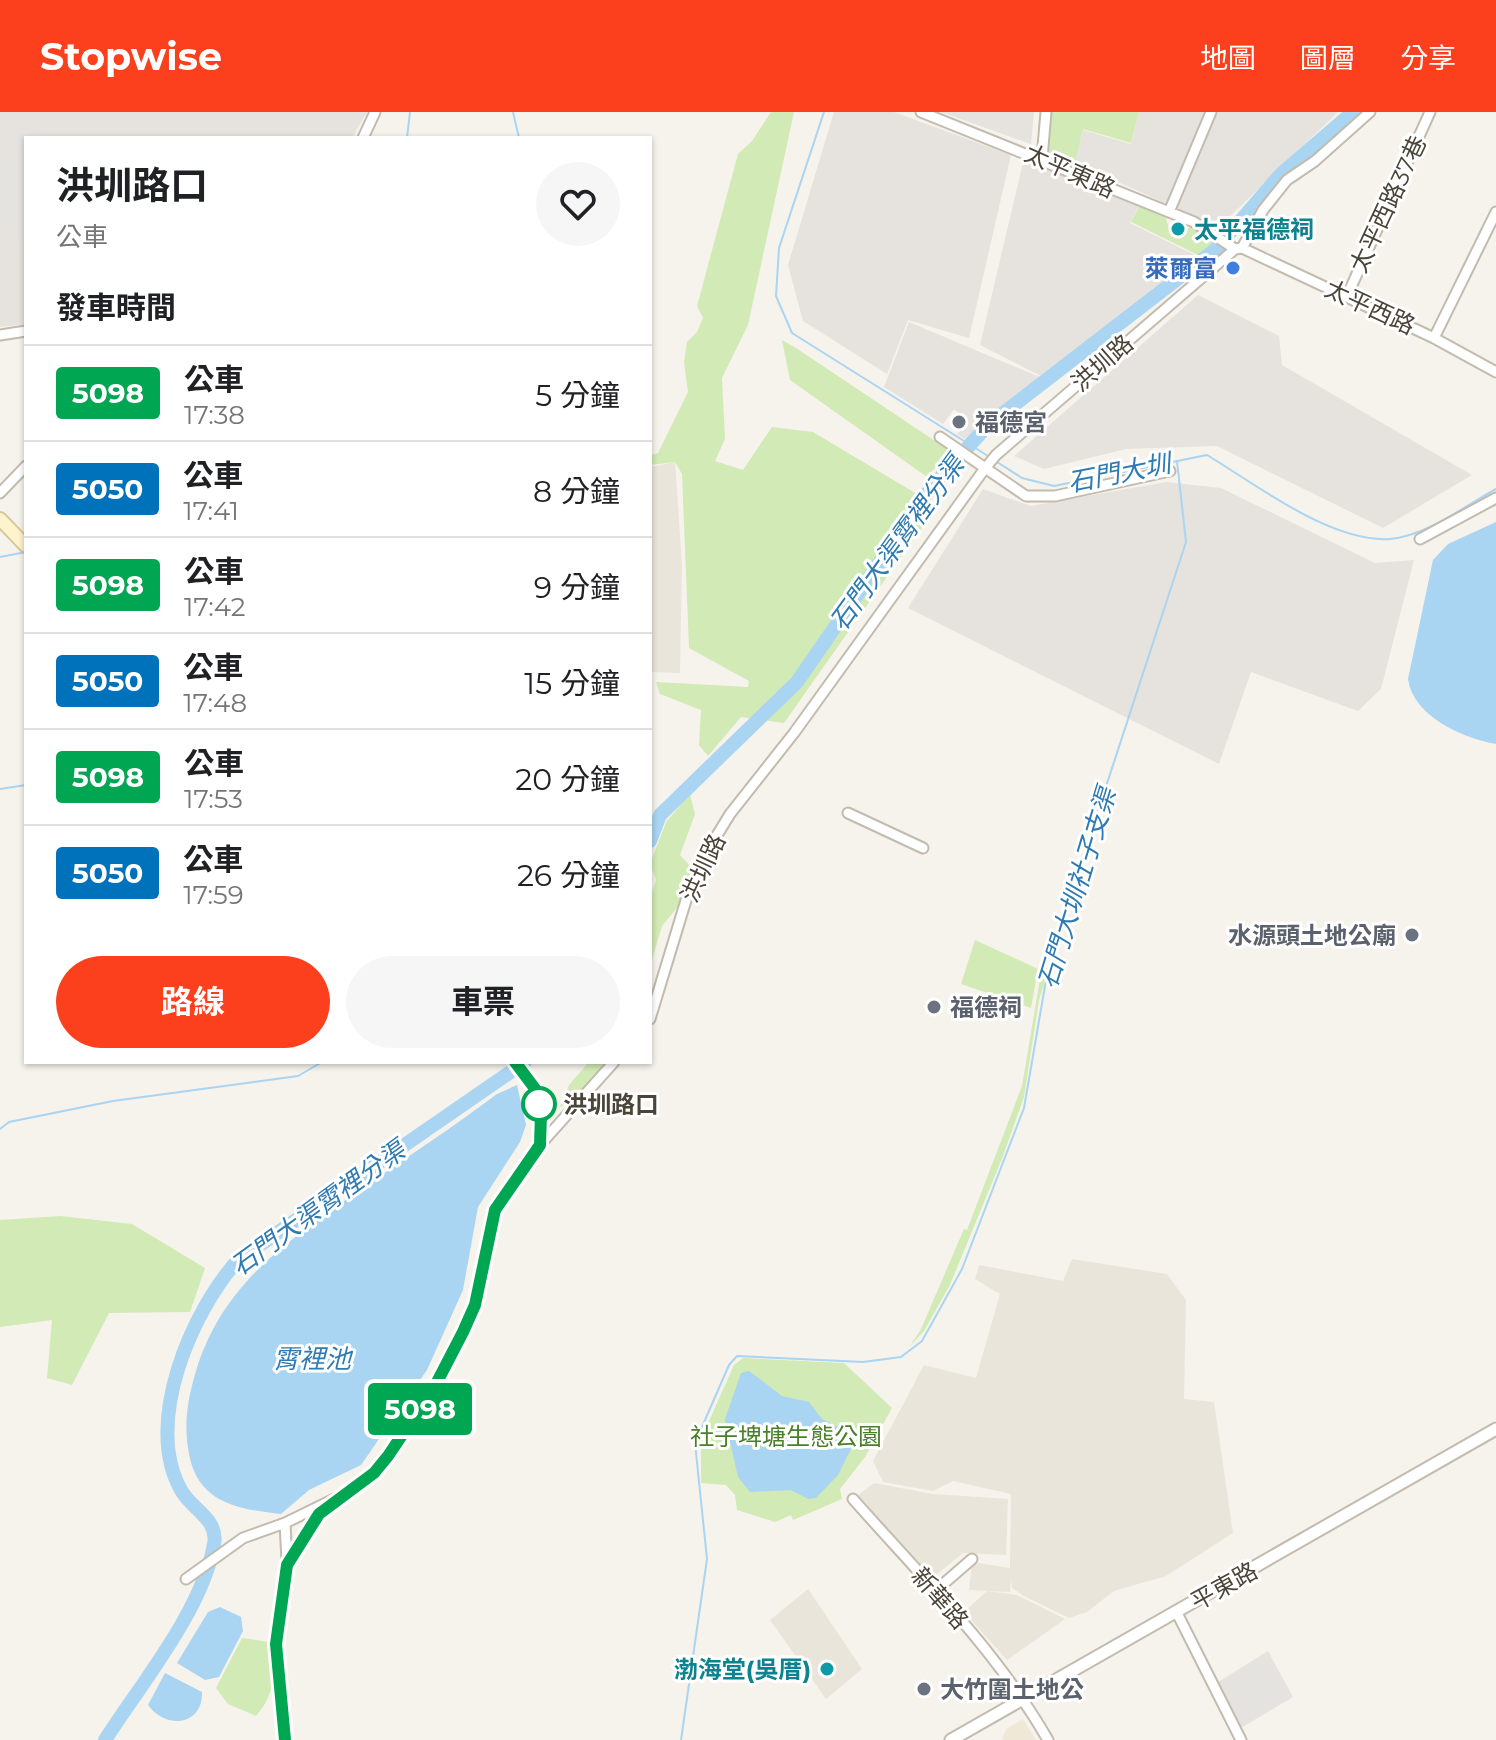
<!DOCTYPE html>
<html lang="zh-TW">
<meta charset="utf-8">
<style>
:root{--surface:#fff;--page:#f6f6f6;--text:#202124;--muted:#757577;--line:#e0e0e0;--accent:#fc3f1d}
body{margin:0;font-family:Montserrat,"Noto Sans TC",sans-serif;background:var(--page);color:var(--text);height:100vh;display:flex;flex-direction:column;font-size:30px;white-space:nowrap}
*{box-sizing:border-box;margin:0}
p{font-size:26px;color:var(--muted)}
.icon{flex:none;width:44px;height:44px;fill:none;stroke:currentColor;stroke-width:2;stroke-linecap:round;stroke-linejoin:round}
.map{position:relative;flex:1;overflow:hidden}
.sheet{position:absolute;left:24px;top:24px;width:628px;height:928px;display:flex;flex-direction:column;background:var(--surface);border-radius:0px;box-shadow:0 2px 6px #0004}
.sheet>*{flex:none}
.badge{padding:0 16px;border-radius:6px;font-size:28px;line-height:52px}
.map>.badge{position:absolute;translate:-50% -50%;box-shadow:0 0 0 4px #fff}
h2{padding:0 32px;font-size:30px;line-height:72px}
.round{display:grid;place-items:center;flex:none;width:84px;height:84px;border-radius:42px;background:var(--page)}
.summary{display:flex;align-items:center;justify-content:space-between;height:136px;padding:0 32px}
h1{font-size:38px;font-weight:700;line-height:60px}
.primary-button{display:flex;gap:16px;margin-top:auto;padding:16px 32px}
.primary-button a{flex:1;height:92px;border-radius:48px;background:var(--accent);color:#fff;font-size:32px;font-weight:700;line-height:92px;text-align:center}
.primary-button a+a{background:var(--page);color:var(--text)}
ul{padding:0;list-style:none}
li{display:flex;align-items:center;gap:24px;height:96px;padding:0 32px;border-top:2px solid var(--line)}
li div{flex:1}
li b{display:block;font-size:30px}
li em{font-style:normal}
li .badge{min-width:88px;font-weight:700;text-align:center}
header{display:flex;align-items:center;gap:48px;box-sizing:border-box;height:112px;padding:0 40px;background:var(--accent);color:#fff}
header strong{font-size:38px}
nav{display:flex;gap:44px;margin-inline-start:auto;font-size:28px}
.map>svg:first-child{display:block}
.residential{fill:#eae5da}
.industrial{fill:#e6e2dd}
.education{fill:#efe8d6}
.green{fill:#d2eab5}
.parking{fill:#e5e3e0}
.water{fill:#a9d4f2}
.lines{fill:none;stroke-linecap:round;stroke-linejoin:round}
.stream{stroke:#a9d4f2;stroke-width:2}
.river{stroke:#a9d4f2;stroke-width:14}
.minor-casing{stroke:#c2bbae;stroke-width:13}
.tertiary-casing{stroke:#c2bbae;stroke-width:15}
.secondary-casing{stroke:#d6c79b;stroke-width:16}
.minor{stroke:#fff;stroke-width:9}
.tertiary{stroke:#fff;stroke-width:11}
.secondary{stroke:#fff3cd;stroke-width:12}
.line-casing{stroke:#fff;stroke-width:18}
.line{stroke:#00a651;stroke-width:12}
.culture-dot{fill:#0f9aa8;stroke:#fff;stroke-width:3}
.shop-dot{fill:#3f7fe0;stroke:#fff;stroke-width:3}
.worship-dot{fill:#6b7280;stroke:#fff;stroke-width:3}
.stop-dot{fill:#fff;stroke:#00a651;stroke-width:4}
.labels{text-anchor:middle;dominant-baseline:central;stroke-width:6;stroke-linejoin:round;paint-order:stroke}
.street-label{font-size:24px;fill:#4b4439;stroke:#fff}
.culture-label{font-size:24px;font-weight:bold;fill:#0d838f;stroke:#fff;text-anchor:start}
.shop-label{font-size:24px;font-weight:bold;fill:#366cbe;stroke:#fff;text-anchor:end}
.worship-label{font-size:24px;font-weight:bold;fill:#5b616d;stroke:#fff;text-anchor:start}
.stop-label{font-size:24px;font-weight:bold;fill:#4b4439;stroke:#fff;text-anchor:start}
.park-label{font-size:24px;fill:#4a7f2a;stroke:#fff}
.water-label{font-size:26px;font-style:italic;fill:#2e7ab2;stroke:#fff}
</style>
<header>
<strong>Stopwise</strong>
<nav><a>地圖</a><a>圖層</a><a>分享</a></nav>
</header>
<div class="map">
<svg width="1496" height="1628" viewBox="0 0 1496 1628">
<rect width="100%" height="100%" fill="#f6f3ec"/>
<path class="residential" d="M675,350l7,103 -2,108 -30,-1v-205z
M1072,1147l95,15 19,26 -2,99 30,3 19,131 -67,43 -52,15 -27,21 -18,6 -45,-22 -12,-8 -1,-8 -1,12 -41,-2 3,-28 38,6 1,-74 -58,-13 -20,10 -50,-9 -10,-21 51,-96 52,13 24,-84 -25,-15 4,-14 84,16z
M874,1371l59,11 75,5 -2,56 -43,-2 -32,26 -73,-84z
M808,1477l54,80 -36,30 -56,-79z
M987,1479l30,4 48,24 -58,41 -43,-48z"/>
<path class="industrial" d="M0,0h367l-15,26h-326v186l-26,3z
M834,0h60l117,43 -42,183 -61,-18 -21,54 -84,-53 -15,-56z
M941,0h93l-3,32z
M1139,0h199l-119,115 -144,-64 8,-33 48,14z
M1025,42l115,50 -10,19 71,35 -158,119 -63,-32z
M1198,183l81,41 3,29 190,110 -89,53 -166,-82 -91,3 -82,20 -30,-13z
M909,210l133,56 -56,45 -17,19 -12,-8 11,-13 -14,-12 -11,15 -59,-37z
M1166,370l55,6 154,75 39,-3 -33,129 -23,22 -107,-39 -32,92 -311,-156 75,-119 48,17z"/>
<path class="education" d="M1023,1607l13,21h-34l4,-11z"/>
<path class="green" d="M771,0h23l-46,213 -26,53 3,61 -10,22 28,9 29,-43 41,5 124,74 -153,217 -43,-6 -33,39 -9,-11 2,-35 -41,-16 -4,-12 92,5 1,-6 -60,-33 -7,-174 -7,-12 -25,3v-10l8,-2 30,-61 -4,-30 3,-20 10,-10 6,-14 -6,-12 41,-152 14,-13z
M1047,0h92l-8,31 -48,-14 -9,39 -30,-12z
M1141,91l24,11 5,19 9,3 12,-10 29,15 -18,16 -71,-35z
M782,228l14,8 154,103 -23,26 -137,-97z
M690,682l5,20 -15,41 12,13 -12,36 -18,22 -12,40v-67l6,-19 -6,-16 16,-42z
M975,828l63,29 -7,39 -70,-24z
M1042,855l7,2 -10,31 -15,97 -21,59 -53,129 -26,46 -14,15 11,-17 43,-100 3,1 55,-144z
M589,950h22l-30,36 -21,9 9,-22z
M60,1104l72,8 73,44 -15,44 -81,1 -37,72 -25,-7 5,-58 -52,7v-107z
M743,1246l101,5 48,45 -27,49 -25,32 2,10 -49,21 -2,-5 -16,7 -38,-12 -2,-15 -9,-10 -25,-2v-44l33,-74z
M242,1526l28,4c6,29 6,51 -14,74l-28,-12 -12,-16z"/>
<path class="parking" d="M31,14l13,12h-18v111l-26,-28v-64z
M1268,1539l25,46 -52,31 -23,-46z"/>
<path class="water" d="M1496,410v222c-34,-6 -83,-28 -88,-65l25,-119 15,-16z
M517,973l9,40 -6,17 -42,65 -15,83 -36,80 -66,95 -52,25 -28,24c-46,-5 -86,-12 -93,-66 -4,-28 0,-50 8,-77 27,-88 91,-129 162,-180 46,-32 94,-63 139,-97z
M749,1259l33,25 27,6 13,17 20,10 9,20 -13,26 -22,23 -8,1 -17,-9 -41,2 -12,-15 -13,-58 16,-46z
M220,1495l21,10 2,14 -24,46 -14,3 -28,-17 31,-51z
M165,1561l37,19c1,34 -36,38 -54,13z"/>
<g class="lines">
<path class="stream" d="M513,0l6,26
M824,0l-45,136 -3,48 16,37 196,123
M407,26l3,-26
M997,350l25,16 32,8 153,-31c50,30 124,88 183,84 36,-3 75,-33 106,-50
M0,445l26,-5
M0,677l26,-4
M0,1017l9,-7 104,-21 185,-25 24,-14
M681,1628l26,-181 -12,-116 34,-78 8,-9 126,6 38,-5 21,-16 40,-72 62,-161 21,-122 52,-172 89,-272 -9,-81"/>
<path class="river" d="M650,729l10,-26 137,-133 134,-194 57,-63 227,-175 66,-76 72,-62
M105,1628c36,-56 98,-131 109,-196 5,-25 -23,-35 -33,-54 -38,-67 11,-179 57,-230l287,-198"/>
<defs>
<path id="minor" d="M921,0l273,110 41,27
M363,26l12,-26
M1042,46l4,-46
M1169,100l42,-100
M1242,136l192,90 62,34
M1347,184l83,-184
M0,223l26,-4
M1434,226l62,-126
M940,325l86,59h29l115,-25
M0,381l26,-27
M1420,427l76,-41
M848,701l75,35
M650,907l37,-122 21,-47 22,-36 64,-81 189,-262 13,-16 239,-206 7,-1 21,-38 24,-30 28,-19 55,-49
M540,1033l74,-83
M853,1387c68,77 144,152 195,241
M285,1411l2,38
M186,1467l57,-41 42,-15 51,-25
M934,1480l38,-33
M1177,1501l64,127"/>
<path id="tertiary" d="M951,1628l545,-311"/>
<path id="secondary" d="M0,407l26,27
M285,1628l-9,-96 11,-79 32,-51 55,-41 14,-17 47,-70 28,-54 12,-27 20,-95 45,-65 1,-31 -5,-24 -21,-28"/>
</defs>
<use href="#minor" class="minor-casing"/>
<use href="#tertiary" class="tertiary-casing"/>
<use href="#secondary" class="secondary-casing"/>
<use href="#minor" class="minor"/>
<use href="#tertiary" class="tertiary"/>
<use href="#secondary" class="secondary"/>
</g>
<g class="lines">
<defs>
<path id="line" d="M285,1628l-9,-96 11,-79 32,-51 55,-41 14,-17 47,-70 28,-54 12,-27 20,-95 45,-65 1,-31 -5,-24 -21,-28"/>
</defs>
<use href="#line" class="line-casing"/>
<use href="#line" class="line"/>
</g>
<g class="culture-dot">
<circle cx="1178" cy="117" r="8"/>
<circle cx="827" cy="1557" r="8"/>
</g>
<circle class="shop-dot" cx="1233" cy="156" r="8"/>
<g class="worship-dot">
<circle cx="959" cy="310" r="8"/>
<circle cx="1412" cy="823" r="8"/>
<circle cx="934" cy="895" r="8"/>
<circle cx="924" cy="1577" r="8"/>
</g>
<circle class="stop-dot" cx="539" cy="992" r="16"/>
<g class="labels">
<g class="street-label">
<text transform="translate(1070 59) rotate(24)">太平東路</text>
<text transform="translate(1388 92) rotate(-65)">太平西路37巷</text>
<text transform="translate(1370 195) rotate(25)">太平西路</text>
<text transform="translate(1102 251) rotate(-41)">洪圳路</text>
<text transform="translate(703 756) rotate(-65)">洪圳路</text>
<text transform="translate(1224 1474) rotate(-29)">平東路</text>
<text transform="translate(940 1486) rotate(49)">新華路</text>
</g>
<g class="culture-label">
<text x="1194" y="117">太平福德祠</text>
<text x="811" y="1557" text-anchor="end">渤海堂(吳厝)</text>
</g>
<g class="shop-label">
<text x="1217" y="156">萊爾富</text>
</g>
<g class="worship-label">
<text x="975" y="310">福德宮</text>
<text x="1396" y="823" text-anchor="end">水源頭土地公廟</text>
<text x="950" y="895">福德祠</text>
<text x="940" y="1577">大竹圍土地公</text>
</g>
<g class="stop-label">
<text x="563" y="992">洪圳路口</text>
</g>
<g class="park-label">
<text x="786" y="1324">社子埤塘生態公園</text>
</g>
<g class="water-label">
<text transform="translate(1119 361) rotate(-11)">石門大圳</text>
<text transform="translate(897 431) rotate(-54)">石門大渠霄裡分渠</text>
<text transform="translate(1077 776) rotate(-73)">石門大圳社子支渠</text>
<text transform="translate(318 1096) rotate(-36)">石門大渠霄裡分渠</text>
<text x="312" y="1247">霄裡池</text>
</g>
</g>
</svg>
<b class="badge" style="left:420px;top:1297px;background:#00a651;color:#fff">5098</b>
<section class="sheet">
<div class="summary"><div><h1>洪圳路口</h1><p>公車</p></div><a class="round"><svg class="icon" aria-label="heart" viewBox="0 0 24 24"><path d="M12 20l-8-8c-3-5 5-10 8-4 3-6 11-1 8 4z"/></svg></a></div>
<h2>發車時間</h2>
<ul>
<li><span class="badge" style="background:#00a651;color:#fff">5098</span><div><b>公車</b><p>17:38</p></div><em>5 分鐘</em></li>
<li><span class="badge" style="background:#0072bc;color:#fff">5050</span><div><b>公車</b><p>17:41</p></div><em>8 分鐘</em></li>
<li><span class="badge" style="background:#00a651;color:#fff">5098</span><div><b>公車</b><p>17:42</p></div><em>9 分鐘</em></li>
<li><span class="badge" style="background:#0072bc;color:#fff">5050</span><div><b>公車</b><p>17:48</p></div><em>15 分鐘</em></li>
<li><span class="badge" style="background:#00a651;color:#fff">5098</span><div><b>公車</b><p>17:53</p></div><em>20 分鐘</em></li>
<li><span class="badge" style="background:#0072bc;color:#fff">5050</span><div><b>公車</b><p>17:59</p></div><em>26 分鐘</em></li>
</ul>
<div class="primary-button"><a>路線</a><a>車票</a></div>
</section>
</div>
